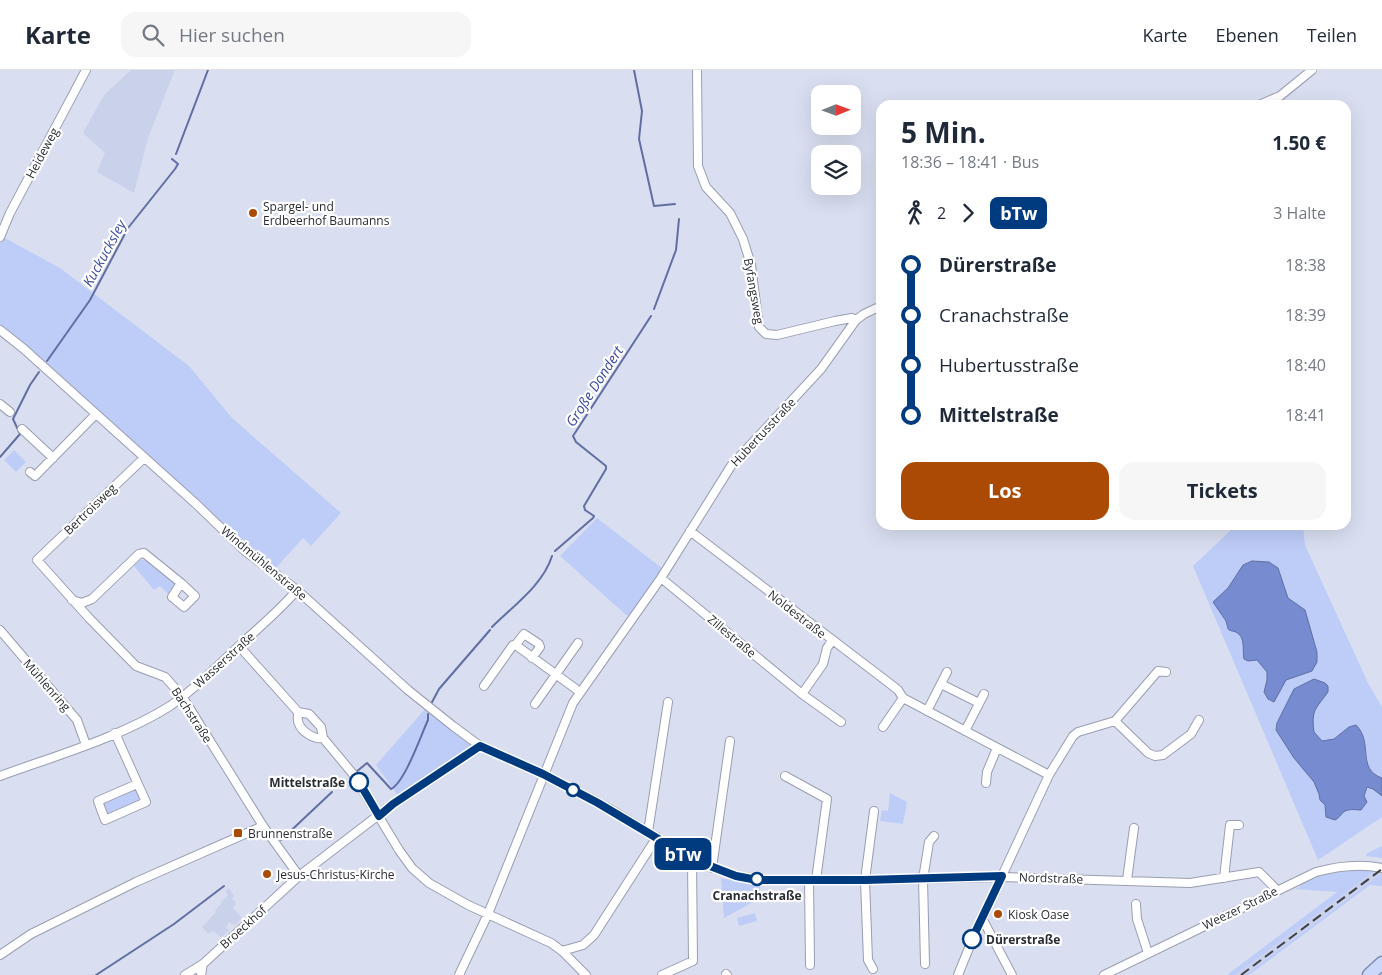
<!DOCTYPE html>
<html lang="de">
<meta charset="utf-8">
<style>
:root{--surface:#fff;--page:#f6f6f7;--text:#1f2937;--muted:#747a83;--line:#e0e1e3;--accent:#ab4a05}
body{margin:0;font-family:"Open Sans",sans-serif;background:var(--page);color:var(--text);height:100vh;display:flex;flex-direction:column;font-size:19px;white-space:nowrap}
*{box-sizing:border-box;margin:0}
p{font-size:16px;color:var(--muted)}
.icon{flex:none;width:28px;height:28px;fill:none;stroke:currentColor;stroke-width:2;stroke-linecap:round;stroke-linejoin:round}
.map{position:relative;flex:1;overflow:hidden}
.panel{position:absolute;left:876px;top:30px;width:475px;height:430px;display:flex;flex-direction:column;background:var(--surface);border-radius:15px;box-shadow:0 5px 20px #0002}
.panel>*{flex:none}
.badge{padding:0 10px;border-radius:8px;font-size:18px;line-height:32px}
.needle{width:32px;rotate:89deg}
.fabs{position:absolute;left:811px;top:15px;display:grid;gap:10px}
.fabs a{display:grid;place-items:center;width:50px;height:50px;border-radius:10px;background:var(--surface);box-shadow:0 5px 20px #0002;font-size:25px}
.map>.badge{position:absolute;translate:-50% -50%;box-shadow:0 0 0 2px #fff}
.legs{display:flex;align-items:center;gap:8px;height:55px;padding:0 25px;font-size:16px}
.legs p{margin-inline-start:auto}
.summary{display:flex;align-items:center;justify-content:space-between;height:85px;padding:0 25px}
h1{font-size:28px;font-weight:700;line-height:38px}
.cta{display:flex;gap:10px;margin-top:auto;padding:10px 25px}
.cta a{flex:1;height:58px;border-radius:15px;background:var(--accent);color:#fff;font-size:20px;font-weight:700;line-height:58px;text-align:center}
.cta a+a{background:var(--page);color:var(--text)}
ul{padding:0 25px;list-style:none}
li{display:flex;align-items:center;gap:18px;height:50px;font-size:19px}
li i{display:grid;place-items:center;width:8px;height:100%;margin:0 6px;background:currentColor}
li i::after{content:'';width:12px;height:12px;margin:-6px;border:4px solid;border-radius:50%;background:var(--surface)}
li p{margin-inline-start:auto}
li:first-child i{background:linear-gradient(#0000 50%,currentColor 0)}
li:last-child i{background:linear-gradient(currentColor 50%,#0000 0)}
header{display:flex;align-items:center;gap:30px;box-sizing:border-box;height:70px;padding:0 25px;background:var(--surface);border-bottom:1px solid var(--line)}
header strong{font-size:24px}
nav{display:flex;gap:28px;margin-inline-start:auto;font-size:18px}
.search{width:350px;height:45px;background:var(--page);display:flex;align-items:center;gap:12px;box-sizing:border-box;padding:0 18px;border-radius:15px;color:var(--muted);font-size:19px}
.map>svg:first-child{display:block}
.built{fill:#cad2eb}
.green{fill:#beccf8}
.water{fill:#778bd1;stroke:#606ea2}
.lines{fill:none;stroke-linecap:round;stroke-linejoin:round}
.stream{stroke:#606ea2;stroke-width:2}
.street-casing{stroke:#999eb0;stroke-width:10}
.primary-casing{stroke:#7d8ab4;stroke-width:15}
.street{stroke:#fff;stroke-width:8}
.primary{stroke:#ccd7fc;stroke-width:12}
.rail{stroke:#3e4048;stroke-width:2;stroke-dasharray:10 5;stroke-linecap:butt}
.line-1-casing{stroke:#fff;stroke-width:11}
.line-1{stroke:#003b80;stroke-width:8}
.poi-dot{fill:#ab4a05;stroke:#fff;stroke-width:2}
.stop-1-dot{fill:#fff;stroke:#003b80;stroke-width:2.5}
.labels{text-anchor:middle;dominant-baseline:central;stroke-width:4.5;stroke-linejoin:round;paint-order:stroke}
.street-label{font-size:12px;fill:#2a2c33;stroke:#fff}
.poi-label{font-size:12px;fill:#2a2c33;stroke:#fff;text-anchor:start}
.stop-label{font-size:12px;font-weight:bold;fill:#2a2c33;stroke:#fff;text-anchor:end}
.water-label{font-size:14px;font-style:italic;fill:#3a4ba0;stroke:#fff}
</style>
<header>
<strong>Karte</strong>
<div class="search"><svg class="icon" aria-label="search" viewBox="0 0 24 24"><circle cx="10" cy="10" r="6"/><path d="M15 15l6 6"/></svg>Hier suchen</div>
<nav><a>Karte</a><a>Ebenen</a><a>Teilen</a></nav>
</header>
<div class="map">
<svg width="1382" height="905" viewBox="0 0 1382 905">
<rect width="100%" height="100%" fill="#d9dff1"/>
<path class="built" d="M131,0h44l-27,68 -14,55 -37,-21 8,-19 -22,-20 21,-38z
M1375,801l7,2 -137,102h-10z
M229,818l5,8 -2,2 4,5 -3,5 9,10 -9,9 1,-2 -5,-3 -3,5 2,3 2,-1 -9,9 -7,-7 -6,3 -6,-7 14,-15 -1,-2 7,-7 -1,-1 7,-7 -3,-4z"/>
<path class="green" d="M3,167l57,31 129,98 43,52 109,95 -30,33 -8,-8 -28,31 -30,-18 -245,-222v-86z
M14,380l12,12 -10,10 -12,-12z
M597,448l66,51 -31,45 -3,2 -4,-2 -65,-58z
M1236,455h67l2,20 63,138 14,24v110l-64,43 -125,-294z
M140,490l10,1 26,22 -8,11 -8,-8 -6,4 -20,-24z
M425,639l50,37 -76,51 -23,-32z
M136,718l6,13 -36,16 -6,-14z
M890,723l17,9 -4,22 -23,-3 2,-11 6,1z
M1382,776v12l-16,-2v-2z
M1357,800l18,1 -140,104h-8l110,-83 -42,-3 6,-3 -4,-1 27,-11z
M1382,803v13l-12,-1 -121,90h-4z
M721,808l39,7v13l-36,20z
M755,843l2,8 -18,5 -2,-8z"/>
<path class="water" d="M1252,491l17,1 9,6 10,30 17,12 12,42v10l-5,9 -26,9 -12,22 -6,-3 -4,-7 3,-12v-8l-10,-12 -9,1 -4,-2c-2,-9 2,-22 -8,-27 -3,-1 -6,-1 -8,-3l-2,-8 -13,-19 15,-14 15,-23z
M1314,609l11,4 3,3v6c-12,17 -17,17 -14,40l8,9 12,-2 15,-12 7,-2c18,18 0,44 26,53v18l-9,-7 -6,-2 -3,9 3,6 -6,8c-4,0 -9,-1 -13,0 -6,1 -8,8 -13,10l-9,-3 -1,-12 -5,-5 -1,-6 -5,-12 -20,-24 -18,-28 1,-7 17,-34z"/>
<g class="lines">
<path class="stream" d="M634,0l8,41 -3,28 15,67 21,-2
M176,84l32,-84
M654,239l22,-59 3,-31
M47,291l43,-61 38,-72 47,-59 3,-5 -6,-5
M0,387l20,-23 -7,-15 17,-34 9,-13
M555,481l38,-33 1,-2 -9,-6 -1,-4 22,-37v-3l-30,-24 -3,-6 78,-120
M492,557c21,-21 51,-42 60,-71
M431,634l8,-15 51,-59
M356,702l11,-9 24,26c14,-7 30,-54 37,-69v-6
M281,770l51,-48
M96,905l78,-51 50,-38"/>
<defs>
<path id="street" d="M697,0l1,96 8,21 24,26 13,26 8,26 8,62 7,7 11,1 58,-14 17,-3 4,2
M1259,35l21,-9 32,-26
M0,167l10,-24 76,-143
M0,260l24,19 171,154 50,48 52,39 111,100 45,36 27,20 63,28 67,35 82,50 43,17 30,4h100l137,-3 188,6 69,-11 18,18
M0,334l10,8
M22,359l31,29
M144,388l-107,102 52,58 47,48 29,11 17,19 81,130 36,50
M30,402l5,4 61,-62
M690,461l199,152 9,7 5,8
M661,508l141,116 39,28
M72,530l10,3 10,-4 47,-45 5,-1 37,30 -9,14 12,10 11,-11 -14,-13
M0,560l77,90 9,25
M239,576l59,66 11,2 12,13 2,11 30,36 46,76 13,18 17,15 39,22 83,38 11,8 24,24
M532,588l8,-11 -1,-3 -15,-10 -7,9v3l59,43 4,4
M941,614l38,19
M484,616l29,-41h3
M802,624l21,-30 4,-16 5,-7
M535,634l43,-61
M927,641l20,-39
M298,642c0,4 -1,9 1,12 3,8 16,16 24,14
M1115,651l33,32 7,3 8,-1 28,-21 8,-14
M883,657l20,-29 146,77
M965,661l19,-37
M115,663l31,69 -41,18 -7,-19 39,-17
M0,706c55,-20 121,-39 170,-70 26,-18 49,-41 72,-63 19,-17 38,-33 55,-53
M785,706l42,23 -11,81
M986,713l1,-11 10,-24
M648,762l20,-130
M712,798l18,-127
M1224,808l6,-53h9
M809,810l1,85
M1127,810l7,-52
M1136,834l1,15 11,34
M982,848l30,57
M562,881l21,-6 11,-10 63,-98
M0,885l31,-21 105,-52 127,-56
M925,894l-2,-85 6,-37 5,-6
M873,899l-5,-9 -3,-80 9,-69
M726,904l1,1
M185,905l18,-11 96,-88 94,-72 87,-58
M201,905l2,-11
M459,905l29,-61 85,-211 88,-125 70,-112 90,-97 35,-49 8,-6 17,-8
M662,905l31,-14 -1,-102
M958,905l15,-37 76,-163 24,-39 5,-4 37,-11 43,-50 8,1
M1104,905l212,-103c22,-6 43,-9 66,-4"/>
<path id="primary" d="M1369,905l13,-12"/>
</defs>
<use href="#street" class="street-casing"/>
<use href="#primary" class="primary-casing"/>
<use href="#street" class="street"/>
<use href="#primary" class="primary"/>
<path class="rail" d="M1241,905l141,-106"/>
</g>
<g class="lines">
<defs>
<path id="line-1" d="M359,712l20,34 14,-12 87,-58 63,28 55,29 94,56 44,17 21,4h108l137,-4 -30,63"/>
</defs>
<use href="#line-1" class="line-1-casing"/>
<use href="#line-1" class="line-1"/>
</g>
<g class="poi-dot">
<circle cx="253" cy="143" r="5"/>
<rect x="233" y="758" width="10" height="10" rx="2.5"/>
<circle cx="267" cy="804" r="5"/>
<circle cx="998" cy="844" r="5"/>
</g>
<g class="stop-1-dot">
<circle cx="359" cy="712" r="9"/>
<circle cx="573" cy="720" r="6"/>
<circle cx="757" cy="809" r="6"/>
<circle cx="972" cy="869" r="9"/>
</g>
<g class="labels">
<g class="street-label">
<text transform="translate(42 83) rotate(-62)">Heideweg</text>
<text transform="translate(754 221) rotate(80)">Byfangsweg</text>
<text transform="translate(763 362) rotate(-47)">Hubertusstraße</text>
<text transform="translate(90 439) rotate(-44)">Bertroisweg</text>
<text transform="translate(264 493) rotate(40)">Windmühlenstraße</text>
<text transform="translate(797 544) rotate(38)">Noldestraße</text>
<text transform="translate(732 566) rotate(40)">Zillestraße</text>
<text transform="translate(224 590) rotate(-42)">Wasserstraße</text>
<text transform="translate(47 615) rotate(49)">Mühlenring</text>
<text transform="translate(192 645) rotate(57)">Bachstraße</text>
<text transform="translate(1051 808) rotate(2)">Nordstraße</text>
<text transform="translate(1240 838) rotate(-26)">Weezer Straße</text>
<text transform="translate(243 857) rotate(-42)">Broeckhof</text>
</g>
<g class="poi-label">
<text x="263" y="136">Spargel- und<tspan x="263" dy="14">Erdbeerhof Baumanns</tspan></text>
<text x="248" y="763">Brunnenstraße</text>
<text x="277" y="804">Jesus-Christus-Kirche</text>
<text x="1008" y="844">Kiosk Oase</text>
</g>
<g class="stop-label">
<text x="345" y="712">Mittelstraße</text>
<text x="757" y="825" text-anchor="middle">Cranachstraße</text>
<text x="986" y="869" text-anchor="start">Dürerstraße</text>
</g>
<g class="water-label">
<text transform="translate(104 183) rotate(-61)">Kuckucksley</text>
<text transform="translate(594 316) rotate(-57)">Große Dondert</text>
</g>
</g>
</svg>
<div class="fabs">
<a><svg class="needle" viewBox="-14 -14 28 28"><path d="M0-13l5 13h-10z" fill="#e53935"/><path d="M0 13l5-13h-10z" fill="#747a83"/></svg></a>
<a><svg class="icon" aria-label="layers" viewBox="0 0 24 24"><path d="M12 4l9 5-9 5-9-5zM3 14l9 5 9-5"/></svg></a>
</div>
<b class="badge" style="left:683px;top:784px;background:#003b80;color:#fff">bTw</b>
<section class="panel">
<div class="summary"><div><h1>5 Min.</h1><p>18:36 – 18:41 · Bus</p></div><b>1.50 €</b></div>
<div class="legs"><svg class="icon" aria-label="walk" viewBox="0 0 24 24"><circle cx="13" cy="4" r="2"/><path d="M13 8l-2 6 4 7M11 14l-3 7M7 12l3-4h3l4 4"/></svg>2<svg class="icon" aria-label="forward" viewBox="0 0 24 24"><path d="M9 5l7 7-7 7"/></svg><b class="badge" style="background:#003b80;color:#fff">bTw</b><p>3 Halte</p></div>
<ul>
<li><i style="color:#003b80"></i><b>Dürerstraße</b><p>18:38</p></li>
<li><i style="color:#003b80"></i><span>Cranachstraße</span><p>18:39</p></li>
<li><i style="color:#003b80"></i><span>Hubertusstraße</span><p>18:40</p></li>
<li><i style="color:#003b80"></i><b>Mittelstraße</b><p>18:41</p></li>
</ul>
<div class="cta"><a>Los</a><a>Tickets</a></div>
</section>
</div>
